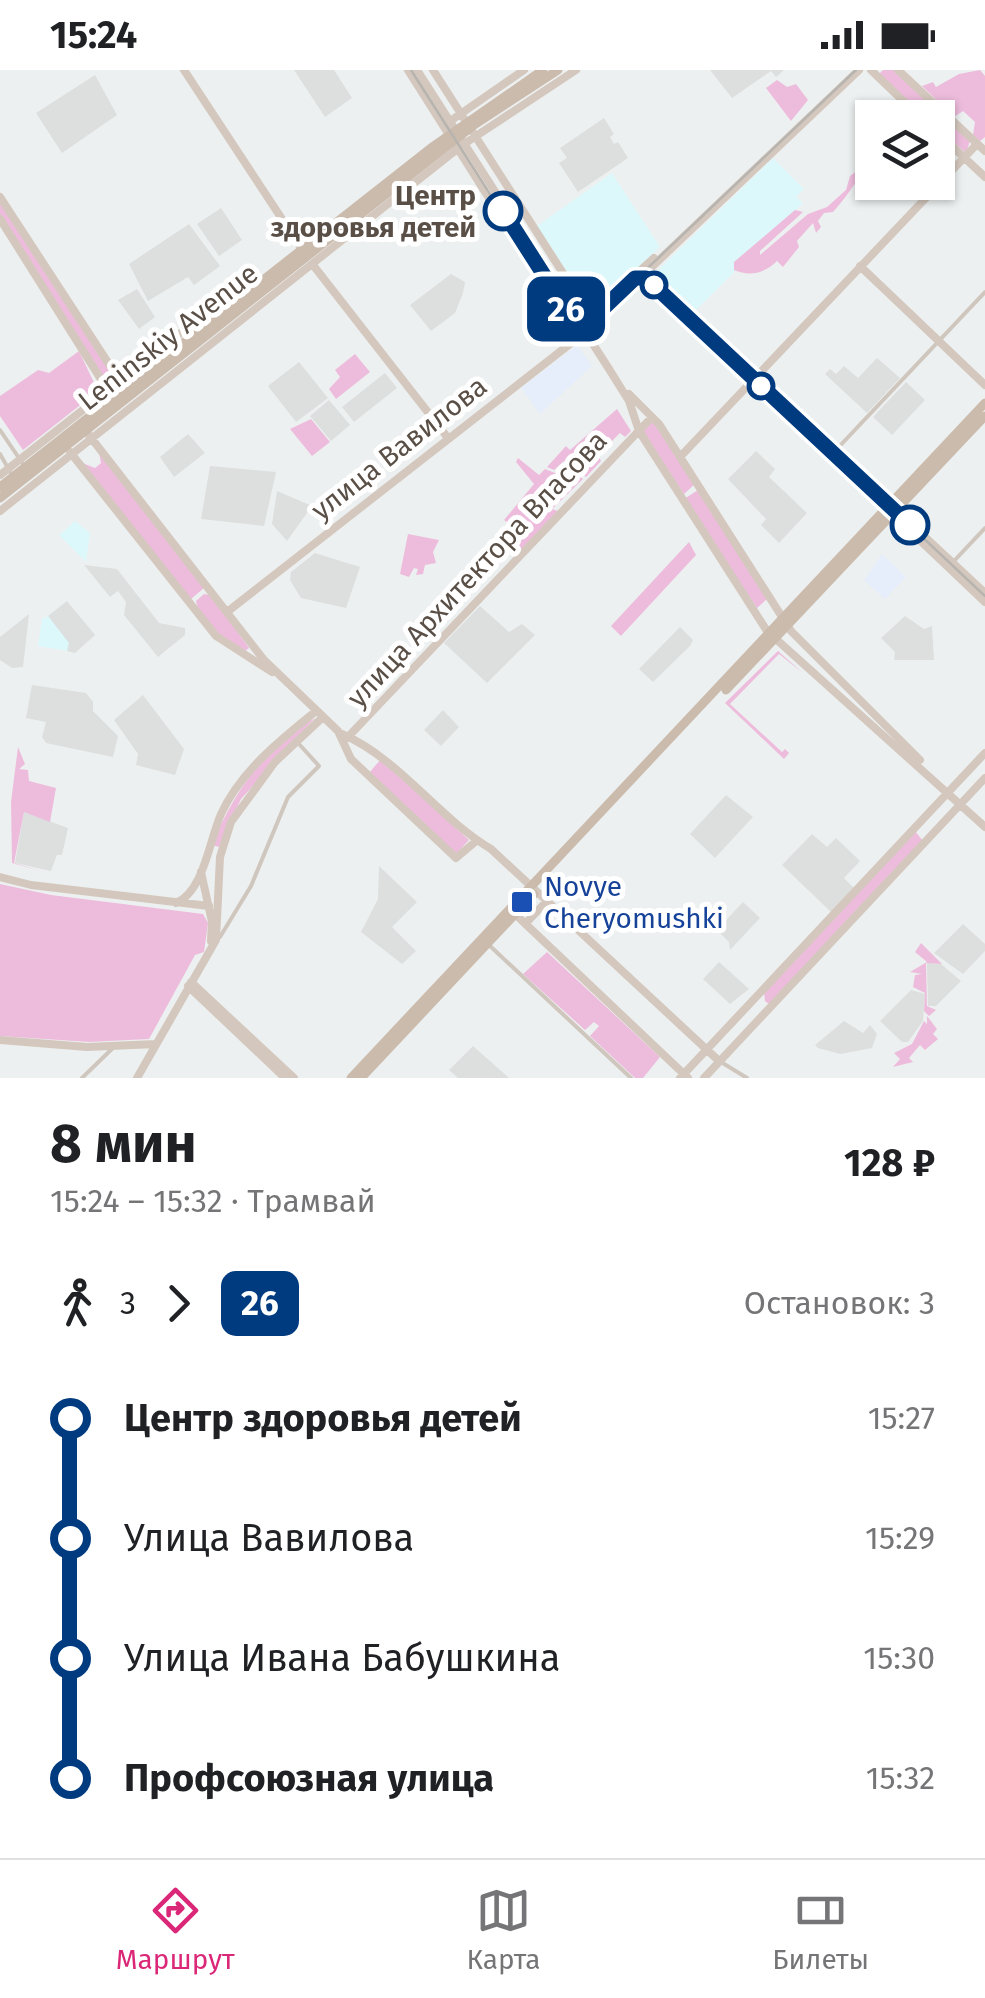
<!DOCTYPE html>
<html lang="ru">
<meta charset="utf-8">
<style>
:root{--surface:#fff;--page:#f6f6f6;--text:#202124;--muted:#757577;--line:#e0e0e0;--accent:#db2777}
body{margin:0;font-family:"Fira Sans",sans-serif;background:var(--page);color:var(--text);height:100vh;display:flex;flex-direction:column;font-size:38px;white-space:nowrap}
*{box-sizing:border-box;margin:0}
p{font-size:32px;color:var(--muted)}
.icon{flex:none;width:55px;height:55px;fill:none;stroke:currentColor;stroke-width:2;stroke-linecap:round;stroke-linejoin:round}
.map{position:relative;height:1008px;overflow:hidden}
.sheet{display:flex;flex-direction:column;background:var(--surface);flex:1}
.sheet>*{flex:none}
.badge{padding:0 20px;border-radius:15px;font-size:35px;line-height:65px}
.buttons{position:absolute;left:855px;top:30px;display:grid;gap:20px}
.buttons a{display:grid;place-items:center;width:100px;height:100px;border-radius:0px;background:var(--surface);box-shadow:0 2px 8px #0004;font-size:50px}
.map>.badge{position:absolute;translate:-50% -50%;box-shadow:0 0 0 5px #fff}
.legs{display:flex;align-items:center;gap:15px;height:110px;padding:0 50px;font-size:32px}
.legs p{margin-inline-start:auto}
.headline{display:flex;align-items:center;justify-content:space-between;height:170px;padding:0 50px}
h1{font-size:55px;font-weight:700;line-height:75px}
ul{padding:0 50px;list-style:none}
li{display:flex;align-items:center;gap:35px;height:120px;font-size:38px}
li i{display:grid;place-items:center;width:15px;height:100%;margin:0 12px;background:currentColor}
li i::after{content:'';width:25px;height:25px;margin:-12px;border:8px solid;border-radius:50%;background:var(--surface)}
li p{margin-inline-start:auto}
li:first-child i{background:linear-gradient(#0000 50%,currentColor 0)}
li:last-child i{background:linear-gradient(currentColor 50%,#0000 0)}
.status{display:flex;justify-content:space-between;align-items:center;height:70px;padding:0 50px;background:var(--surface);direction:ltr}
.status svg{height:28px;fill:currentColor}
.tabs{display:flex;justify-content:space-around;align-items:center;height:140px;border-top:2px solid var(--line);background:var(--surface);font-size:28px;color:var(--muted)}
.tabs a{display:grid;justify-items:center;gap:5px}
.tabs .current{color:var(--accent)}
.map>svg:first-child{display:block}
.commercial{fill:#e6edfb}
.education{fill:#dcdfde}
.medical{fill:#ddf8fa}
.green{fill:#edbcdc}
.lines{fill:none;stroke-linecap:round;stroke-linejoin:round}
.stream{stroke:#e99a8a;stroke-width:2.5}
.street{stroke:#cfc6be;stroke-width:4}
.secondary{stroke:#d4c8be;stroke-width:8}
.primary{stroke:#cbbbad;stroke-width:9}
.tram{stroke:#b7b4af;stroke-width:2.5}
.line-1-casing{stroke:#fff;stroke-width:22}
.line-1{stroke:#003b80;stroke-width:15}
.stop-1-dot{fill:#fff;stroke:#003b80;stroke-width:5}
.transit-dot{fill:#1a4fb4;stroke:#fff;stroke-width:4}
.labels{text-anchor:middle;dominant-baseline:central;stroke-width:10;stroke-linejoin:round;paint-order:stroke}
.stop-label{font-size:28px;font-weight:bold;fill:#5a4f46;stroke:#fff;text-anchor:end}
.street-label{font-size:28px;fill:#5a4f46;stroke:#fff}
.transit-label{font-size:28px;fill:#164399;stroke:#fff;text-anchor:start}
</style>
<div class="status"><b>15:24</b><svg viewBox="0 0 49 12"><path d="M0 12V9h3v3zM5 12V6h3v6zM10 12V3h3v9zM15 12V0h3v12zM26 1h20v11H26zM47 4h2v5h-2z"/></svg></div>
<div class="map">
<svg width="985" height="1008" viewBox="0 0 985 1008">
<rect width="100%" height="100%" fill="#edf0f0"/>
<path class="commercial" d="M577,275l15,21 -52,48 -19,-26z
M882,484l24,23 -21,22 -21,-19z"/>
<path class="education" d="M294,0h40l18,28 -27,19z
M710,0h73v1l-7,6 -5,-6 -39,27z
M95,5l22,40 -55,38 -26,-40z
M604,48l10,16 -4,3 4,7 4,-2 10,16 -50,34 -19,-29 8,-5 -7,-10z
M221,138l21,32 -23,16 -22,-32z
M189,154l31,42 -26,19 -6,-8 -40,24 -19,-37z
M451,204l14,8 -2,11 -8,20 -24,18 -21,-26z
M137,219l18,28 -16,12 -21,-29z
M877,288l23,20 -33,35 -42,-39 5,-5 6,5 8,-8 14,12z
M299,292l29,36 -32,24 -28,-36z
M385,303l12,15 -43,34 -12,-15z
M906,312l19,18 -33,35 -19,-18z
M329,330l21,25 -19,16 -21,-25z
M188,364l17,19 -31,24 -14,-20z
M756,381l19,18 -6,8 38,36 -28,30 -18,-18 5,-6 -38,-40z
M210,396l66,6 -12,54 -63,-7z
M277,421l35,15 -25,35 -15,-17z
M315,483l45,14 -14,41 -45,-10 -11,-18 1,-8z
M84,495l33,4 42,54 26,5v7l-27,22 -34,-42 2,-13 -8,-11 -8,6z
M67,531l28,34 -20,18 -8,-2 1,-8 -20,-27z
M480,536l29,26 13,-8 13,11 -48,48 -43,-40z
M29,544l-6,53 -11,1 -12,-8v-23z
M905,546l19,13 8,-3 2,34h-40l1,-8 -14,-14z
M680,557l13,13 -3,6 -37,36 -14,-13z
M32,615l54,8 7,9v9l25,25 -5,21 -67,-14 -4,-6 4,-15 -20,-4z
M143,625l41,54 -9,26 -39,-10 2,-11 -24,-34z
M443,640l16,17 -18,19 -17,-16z
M726,725l27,22 -38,41 -25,-24z
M24,742l44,16 -6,27h-5l-6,16 -36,-8z
M812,764l15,13 9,-9 24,23 -16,17 10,10 -23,24 -49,-47z
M379,796l38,36 -25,25 24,24 -14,13 -41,-32 17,-33z
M743,832l17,16 -30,32 -1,-8 -12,-12z
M963,854l22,20v7l-22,23 -29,-21z
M719,892l30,27 -19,15 -27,-25z
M927,893l14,1 20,17 -25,25h-8z
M911,920l14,4 -2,27 -15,21h-6l-22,-21z
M844,951l19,12 7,-8 7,9 -5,14 -32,6 -22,-6 -3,-3z
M473,976l36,32h-51l-9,-8z"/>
<path class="medical" d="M773,88l31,31 -8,8 7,6 -110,110 -39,-39z
M612,103l48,74 -68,63 -55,-84z
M75,451l15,12 -4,29 -27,-27z
M48,546l21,27 -2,8 -29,-5 4,-27z"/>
<path class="green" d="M883,0h11l76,71 -4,12 -28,-24v-11l-13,-1 -46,-43z
M980,0l5,6v61l-5,4 -7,-6 2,-13 -12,-11 -9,6 -32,-31 11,-4 3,5 23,-13z
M777,10l10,7 9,-3 12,16 -17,21 -25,-33z
M872,90c-14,17 -23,35 -39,52l-9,1 -6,8 3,6 -5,6 -3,-10 -16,18 2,6 -16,20 -6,-6c-12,12 -27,16 -43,9v-8l61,-52 8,2 -43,39v4l48,-41 19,-7 19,-17 4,-14z
M0,128l115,179 -9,7 -106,-167z
M79,281l19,40 -75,59 -23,-34v-20l38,-26 11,3z
M355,284l15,18 -34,27 -7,-10 11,-12 -5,-7z
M617,339l14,22 -6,6 -5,-4 -22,22 3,6 -15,16 -22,-16 -10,9 -7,-3 19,-21 4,4z
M311,349l19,23 -18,14 -22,-27z
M653,352l42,62 -11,10 -42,-64z
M99,382l105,136 -13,11 -111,-137 15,6 6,-5z
M518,388l21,17 6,-6 10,4 9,-8 19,14 -31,30 6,2 -40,42 -7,-3 13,-16 -20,-14 30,-36 -18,-22z
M698,420l69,109 -10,9 -73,-109z
M408,464l31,6 -6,12 3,11 -11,2 -2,9 -7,1 2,-6 -4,-1 -5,9 -9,-3z
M689,472l7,13 -75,81 -10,-10z
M204,524l7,1 38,53 -4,3c-20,-12 -44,-26 -49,-50z
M778,581l25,22 -24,-19 -49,50 52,48 3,-3 4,4 -5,6 -59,-56z
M315,648l-74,81 -22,48 -7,-2c20,-50 54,-101 103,-127z
M18,677l7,17 -6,5 9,1 1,11 27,7 -6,34 -26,-10 -10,51 30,9 -32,-9 -1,-61z
M381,689l88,81 -13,14 -87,-81z
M915,761l8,10 -154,163 -4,-3 -1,-8z
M0,814l51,11 152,19 5,9 -4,29 -9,3 -46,84 -60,3 -89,-6z
M921,873l21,21 -16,-1 1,43 9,4 -7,6 -5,-5 1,-18 -12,-6 2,-12 7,-1 -12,-2 17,-10 -12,-10z
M547,882l113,105 -17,21h-8l-45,-42 9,-10 -5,-4 -9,8 -62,-56z
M927,946l10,13 -4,5 5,5 -13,11 -5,-5 -11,13 4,4 -20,5 7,-8 -6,-6 18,-9 12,-23 3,3z"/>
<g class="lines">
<path class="stream" d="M408,156l2,2"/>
<path class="street" d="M0,360l25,37
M835,381l150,-159
M0,384l13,23
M954,491l31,-33
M220,867l31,-51 37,-89 31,-31 -20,-22
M489,875l142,133
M721,992l26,16
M82,1008l33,-32"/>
<path class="secondary" d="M184,0l121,184
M408,0l167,264
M417,0l192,299 20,32 10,30 128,200 218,196
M433,0l158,247v7
M871,0l50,48
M898,0l87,81
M446,54l78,-54
M938,63l47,44
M0,127l120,184
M0,149l109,173
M313,195l135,173
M860,196l125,119
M641,202l344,321
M640,205l345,327
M620,219l34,-31
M629,324l30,30 132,207 129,129
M85,360l179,230 74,71 13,28 105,99 19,-16
M70,382l146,184 56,36
M680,387l297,-313
M0,405l205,-161
M0,441l461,-365 115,-76
M227,542l348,-272 284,-270
M342,664c58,25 95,83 149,115l228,212
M347,668l305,-321
M201,802l11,50 -1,19
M0,807l31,8 178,21
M176,833c28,-12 33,-62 45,-89 20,-43 59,-74 95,-103
M514,843l174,165
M526,853l21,-22
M191,912l103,96
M188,916l97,92
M0,970l87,7 69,-3
M137,1008l79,-138 4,-83 11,-35 44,-60 48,-45
M680,1008l305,-325
M704,1008l281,-300"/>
<path class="primary" d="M0,417l431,-339 112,-78
M0,428l474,-373 84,-55
M726,620l259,-274
M351,1008l634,-675
M361,1008l173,-184"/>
<path class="tram" d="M411,0l156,245 13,9 12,-3 264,-251
M635,208l14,2 336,316"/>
</g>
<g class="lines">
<defs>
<path id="line-1" d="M503,141l69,108 19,1 44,-42h11l264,247"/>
</defs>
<use href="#line-1" class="line-1-casing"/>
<use href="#line-1" class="line-1"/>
</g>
<g class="stop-1-dot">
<circle cx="503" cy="141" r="18"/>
<circle cx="654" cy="215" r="12"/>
<circle cx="761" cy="316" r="12"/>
<circle cx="910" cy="455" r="18"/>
</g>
<rect class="transit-dot" x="510" y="820" width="24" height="24" rx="5"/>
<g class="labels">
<g class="stop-label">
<text x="476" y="125">Центр<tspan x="476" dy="32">здоровья детей</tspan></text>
</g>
<g class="street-label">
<text transform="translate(168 267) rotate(-38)">Leninskiy Avenue</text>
<text transform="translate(399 378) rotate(-38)">улица Вавилова</text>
<text transform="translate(477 499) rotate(-47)">улица Архитектора Власова</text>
</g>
<g class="transit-label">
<text x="544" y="816">Novye<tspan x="544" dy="32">Cheryomushki</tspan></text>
</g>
</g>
</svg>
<div class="buttons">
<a><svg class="icon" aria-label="layers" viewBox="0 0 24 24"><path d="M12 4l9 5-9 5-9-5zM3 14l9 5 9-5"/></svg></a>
</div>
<b class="badge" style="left:566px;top:239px;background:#003b80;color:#fff">26</b>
</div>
<section class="sheet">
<div class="headline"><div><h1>8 мин</h1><p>15:24 – 15:32 · Трамвай</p></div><b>128 ₽</b></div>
<div class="legs"><svg class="icon" aria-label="walk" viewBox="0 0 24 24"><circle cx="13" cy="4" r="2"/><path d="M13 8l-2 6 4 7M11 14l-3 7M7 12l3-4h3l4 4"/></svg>3<svg class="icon" aria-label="forward" viewBox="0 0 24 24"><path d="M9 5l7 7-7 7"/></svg><b class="badge" style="background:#003b80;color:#fff">26</b><p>Остановок: 3</p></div>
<ul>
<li><i style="color:#003b80"></i><b>Центр здоровья детей</b><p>15:27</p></li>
<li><i style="color:#003b80"></i><span>Улица Вавилова</span><p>15:29</p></li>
<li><i style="color:#003b80"></i><span>Улица Ивана Бабушкина</span><p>15:30</p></li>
<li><i style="color:#003b80"></i><b>Профсоюзная улица</b><p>15:32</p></li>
</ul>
</section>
<nav class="tabs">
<a class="current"><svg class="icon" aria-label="directions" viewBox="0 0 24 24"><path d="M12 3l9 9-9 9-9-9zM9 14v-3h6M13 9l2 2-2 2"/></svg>Маршрут</a>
<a><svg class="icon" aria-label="map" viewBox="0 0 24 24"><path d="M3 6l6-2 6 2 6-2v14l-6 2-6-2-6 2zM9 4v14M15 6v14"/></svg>Карта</a>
<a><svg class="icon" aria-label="tickets" viewBox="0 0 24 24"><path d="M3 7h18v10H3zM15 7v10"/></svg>Билеты</a>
</nav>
